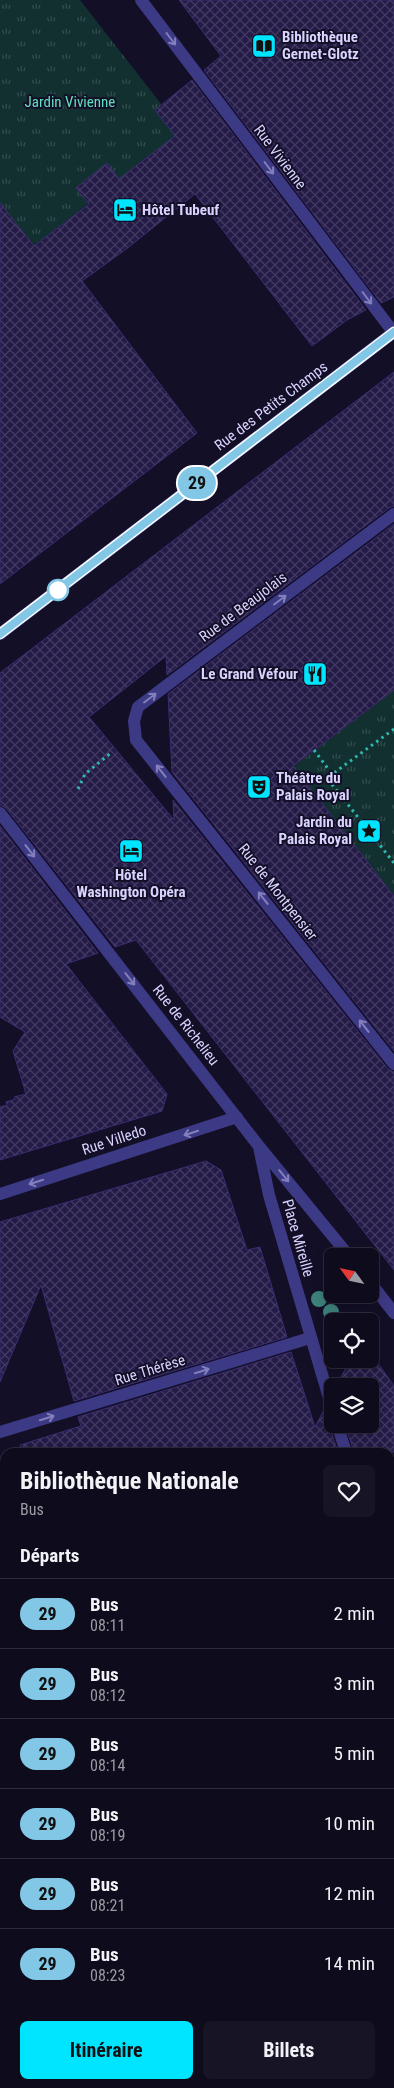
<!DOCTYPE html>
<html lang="fr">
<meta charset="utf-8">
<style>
:root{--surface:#0e0b1c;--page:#171425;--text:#f1f3f6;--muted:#9b9ba3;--line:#2e2b3b;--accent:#00e5ff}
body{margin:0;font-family:"Roboto Condensed",sans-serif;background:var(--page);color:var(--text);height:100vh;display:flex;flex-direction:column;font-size:19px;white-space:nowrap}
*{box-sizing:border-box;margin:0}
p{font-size:16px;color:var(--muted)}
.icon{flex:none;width:28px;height:28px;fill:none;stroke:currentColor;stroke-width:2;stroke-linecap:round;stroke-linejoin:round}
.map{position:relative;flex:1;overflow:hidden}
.panel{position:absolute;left:0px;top:1448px;width:395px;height:641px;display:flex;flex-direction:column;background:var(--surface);border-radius:15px 15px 0 0;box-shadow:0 2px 12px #0003,0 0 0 1px var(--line)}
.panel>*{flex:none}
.badge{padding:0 10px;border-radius:16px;font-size:18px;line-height:32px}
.needle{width:32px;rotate:303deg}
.controls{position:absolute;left:324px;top:1248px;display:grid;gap:10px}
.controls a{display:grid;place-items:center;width:55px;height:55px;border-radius:8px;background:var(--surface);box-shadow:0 2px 12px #0003,0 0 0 1px var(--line);font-size:25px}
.map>.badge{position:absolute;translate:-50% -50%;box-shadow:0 0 0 2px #fff}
h2{padding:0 20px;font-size:19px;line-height:45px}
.round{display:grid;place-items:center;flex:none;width:52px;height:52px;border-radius:8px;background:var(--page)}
.head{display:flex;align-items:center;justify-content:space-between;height:85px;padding:0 20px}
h1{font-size:24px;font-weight:700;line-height:38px}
.primary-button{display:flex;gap:10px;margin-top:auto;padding:10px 20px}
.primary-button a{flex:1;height:58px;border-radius:8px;background:var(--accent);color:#111;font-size:20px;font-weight:700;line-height:58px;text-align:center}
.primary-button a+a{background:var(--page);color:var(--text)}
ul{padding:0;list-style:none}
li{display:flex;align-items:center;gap:15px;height:70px;padding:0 20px;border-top:1px solid var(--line)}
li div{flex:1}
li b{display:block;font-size:19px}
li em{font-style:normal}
li .badge{min-width:55px;font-weight:700;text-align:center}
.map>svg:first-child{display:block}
.grass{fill:url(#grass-tufts)}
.building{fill:url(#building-cross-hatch);stroke:#3b2d73}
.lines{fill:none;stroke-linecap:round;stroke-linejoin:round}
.path{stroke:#2fb8b0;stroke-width:3;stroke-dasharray:2.5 4;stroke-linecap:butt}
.street{stroke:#3d3a85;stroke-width:12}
.tree{fill:#3d827b}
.oneway{stroke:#837fbc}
.line-casing{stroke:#fff;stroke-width:11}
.line{stroke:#82c8e6;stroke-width:8}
.stop-dot{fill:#fff;stroke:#82c8e6;stroke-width:2.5}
.labels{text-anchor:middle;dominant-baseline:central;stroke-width:4;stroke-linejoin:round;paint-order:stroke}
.poi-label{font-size:15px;font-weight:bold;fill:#d9d4ff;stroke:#130f26;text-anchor:start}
.park-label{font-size:15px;fill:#5fe0c0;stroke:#130f26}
.street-label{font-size:15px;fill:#d9d4ff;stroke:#130f26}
</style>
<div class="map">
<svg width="394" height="2088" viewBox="0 0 394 2088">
<defs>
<pattern id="grass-tufts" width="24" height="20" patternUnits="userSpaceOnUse" patternTransform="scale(1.25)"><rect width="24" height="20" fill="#12302f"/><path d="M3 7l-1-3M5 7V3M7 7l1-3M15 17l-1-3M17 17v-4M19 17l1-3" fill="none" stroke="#344d4e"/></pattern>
<pattern id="building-cross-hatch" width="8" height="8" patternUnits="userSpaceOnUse" patternTransform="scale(1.25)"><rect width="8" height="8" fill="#241b47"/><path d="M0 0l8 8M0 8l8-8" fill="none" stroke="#433b63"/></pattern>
</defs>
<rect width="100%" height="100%" fill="#130f26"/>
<path class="grass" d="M0,0h80l82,105 -7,5 20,26 -141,110 -34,-16z
M394,690v205l-101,-128z"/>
<path class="building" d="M179,0h215v297l-13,6 -177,-233 17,-14z
M192,80l174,230 -19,10 -35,26 -117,-152 -70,56 -43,31 115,152 -197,151v-381l34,43 55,-42 -13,-16 31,-25 12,16 56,-43 -20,-26z
M394,372v134l-5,2 -222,167 -1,-19 -77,61 85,103 -1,-20 215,269 6,3v198l-258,-330 -21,7 -109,-139 -6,-3v-132z
M394,524v166l-101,76 101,130v155l-222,-279 -4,-78z
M0,826l98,127 -32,11 101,130 -5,17 -162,49v-53l7,-2 -1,-3 9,-3 -1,-2 12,-3 -13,-43 12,-19 -25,-15z
M206,1161l15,9 26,80 13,-3 27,90 -213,64 -33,-116 -41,97v-160z
M291,1352l24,75 9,-17 3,4 5,2 -3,10 9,26h-316l-2,-7 61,-19 -3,-9z
M351,1359h24l19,27v66h-40l-9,-28h25v-38h-34z"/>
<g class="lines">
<path class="path" d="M394,729l-67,49 67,85
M314,750l18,24
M78,789l7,-15 27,-22"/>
<path class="street" d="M141,0l253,333
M394,514l-256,193 -4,14 2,19 258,324
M0,634l394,-302
M0,813l258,332 91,111
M259,1147l10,48 63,213
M0,1194l237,-77
M370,1282l24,31
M337,1424l9,28
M0,1432l310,-94
M390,1598l4,13
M0,1905l5,5
M156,2084l4,4"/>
</g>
<g class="tree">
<circle cx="319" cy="1299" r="8"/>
<circle cx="331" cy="1312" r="8"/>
</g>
<defs><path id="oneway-shaft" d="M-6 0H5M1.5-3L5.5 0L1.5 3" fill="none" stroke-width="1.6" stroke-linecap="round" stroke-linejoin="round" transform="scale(1.25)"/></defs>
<g class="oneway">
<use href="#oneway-shaft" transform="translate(171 39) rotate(53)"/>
<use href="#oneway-shaft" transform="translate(269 168) rotate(53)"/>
<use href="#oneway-shaft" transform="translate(367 298) rotate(53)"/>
<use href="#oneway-shaft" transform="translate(280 600) rotate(-37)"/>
<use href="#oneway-shaft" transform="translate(150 698) rotate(-37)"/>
<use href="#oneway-shaft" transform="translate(161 771) rotate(-128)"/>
<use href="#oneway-shaft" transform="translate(30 851) rotate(52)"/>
<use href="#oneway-shaft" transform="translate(263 898) rotate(-128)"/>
<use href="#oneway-shaft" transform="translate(130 979) rotate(52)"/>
<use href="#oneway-shaft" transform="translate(364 1026) rotate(-128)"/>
<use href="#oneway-shaft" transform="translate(191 1133) rotate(162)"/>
<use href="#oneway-shaft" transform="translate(284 1176) rotate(51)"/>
<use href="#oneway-shaft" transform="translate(36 1182) rotate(162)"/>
<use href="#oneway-shaft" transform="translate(202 1371) rotate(-17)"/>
<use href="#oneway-shaft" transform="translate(47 1418) rotate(-17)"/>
</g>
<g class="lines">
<defs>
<path id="line" d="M0,634l394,-302"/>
</defs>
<use href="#line" class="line-casing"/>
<use href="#line" class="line"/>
</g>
<defs>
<symbol id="library-square" viewBox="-11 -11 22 22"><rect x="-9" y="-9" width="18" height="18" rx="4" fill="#00e5ff" stroke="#130f26"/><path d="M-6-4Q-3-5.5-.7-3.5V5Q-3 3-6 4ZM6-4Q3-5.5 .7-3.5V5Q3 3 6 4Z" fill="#111"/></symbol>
<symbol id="hotel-square" viewBox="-11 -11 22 22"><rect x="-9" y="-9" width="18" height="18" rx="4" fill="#00e5ff" stroke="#130f26"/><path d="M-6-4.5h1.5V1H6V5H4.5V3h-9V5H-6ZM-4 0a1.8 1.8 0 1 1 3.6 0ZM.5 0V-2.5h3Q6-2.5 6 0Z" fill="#111"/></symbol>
<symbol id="restaurant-square" viewBox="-11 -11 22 22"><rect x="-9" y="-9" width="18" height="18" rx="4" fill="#00e5ff" stroke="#130f26"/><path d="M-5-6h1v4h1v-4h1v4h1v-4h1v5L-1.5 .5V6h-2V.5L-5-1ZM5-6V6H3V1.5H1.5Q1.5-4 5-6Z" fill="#111"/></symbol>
<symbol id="theatre-square" viewBox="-11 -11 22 22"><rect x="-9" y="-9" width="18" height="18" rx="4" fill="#00e5ff" stroke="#130f26"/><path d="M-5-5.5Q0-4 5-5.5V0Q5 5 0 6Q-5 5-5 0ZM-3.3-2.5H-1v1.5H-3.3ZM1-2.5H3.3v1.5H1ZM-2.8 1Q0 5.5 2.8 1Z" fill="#111"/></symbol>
<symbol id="sight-square" viewBox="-11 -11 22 22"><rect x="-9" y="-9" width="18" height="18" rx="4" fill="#00e5ff" stroke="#130f26"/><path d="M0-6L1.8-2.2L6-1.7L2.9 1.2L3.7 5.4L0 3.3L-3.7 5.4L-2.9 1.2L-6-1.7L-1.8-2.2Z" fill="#111"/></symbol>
</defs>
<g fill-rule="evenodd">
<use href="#library-square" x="250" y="32" width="28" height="28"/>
<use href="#hotel-square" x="111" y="196" width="28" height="28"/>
<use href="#restaurant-square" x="301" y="660" width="28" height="28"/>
<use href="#theatre-square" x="245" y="773" width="28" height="28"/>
<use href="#sight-square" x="355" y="817" width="28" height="28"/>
<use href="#hotel-square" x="117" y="837" width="28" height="28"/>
</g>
<circle class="stop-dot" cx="58" cy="590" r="10"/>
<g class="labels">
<g class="poi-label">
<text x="282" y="37">Bibliothèque<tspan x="282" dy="17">Gernet-Glotz</tspan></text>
<text x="142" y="210">Hôtel Tubeuf</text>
<text x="298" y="674" text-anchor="end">Le Grand Véfour</text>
<text x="276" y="778">Théâtre du<tspan x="276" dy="17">Palais Royal</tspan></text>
<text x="352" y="822" text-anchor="end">Jardin du<tspan x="352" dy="17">Palais Royal</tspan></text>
<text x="131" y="875" text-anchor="middle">Hôtel<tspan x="131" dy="17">Washington Opéra</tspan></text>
</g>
<g class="park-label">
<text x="70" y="102">Jardin Vivienne</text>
</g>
<g class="street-label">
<text transform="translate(280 157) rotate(53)">Rue Vivienne</text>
<text transform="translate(271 406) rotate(-37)">Rue des Petits Champs</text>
<text transform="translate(243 607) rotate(-37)">Rue de Beaujolais</text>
<text transform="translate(278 892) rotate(52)">Rue de Montpensier</text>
<text transform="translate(186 1025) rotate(52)">Rue de Richelieu</text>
<text transform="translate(114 1140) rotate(-18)">Rue Villedo</text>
<text transform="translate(298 1238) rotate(74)">Place Mireille</text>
<text transform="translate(150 1370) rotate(-17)">Rue Thérèse</text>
</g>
</g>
</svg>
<div class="controls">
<a><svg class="needle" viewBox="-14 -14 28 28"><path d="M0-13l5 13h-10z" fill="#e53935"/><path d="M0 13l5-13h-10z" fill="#9b9ba3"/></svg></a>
<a><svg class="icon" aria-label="locate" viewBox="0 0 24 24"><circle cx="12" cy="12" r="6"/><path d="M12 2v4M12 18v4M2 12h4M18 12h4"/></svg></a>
<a><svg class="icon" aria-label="layers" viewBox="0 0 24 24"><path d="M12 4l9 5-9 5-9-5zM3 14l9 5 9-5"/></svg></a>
</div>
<b class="badge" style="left:197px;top:483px;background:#82c8e6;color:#111">29</b>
<section class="panel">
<div class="head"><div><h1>Bibliothèque Nationale</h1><p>Bus</p></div><a class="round"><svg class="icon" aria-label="heart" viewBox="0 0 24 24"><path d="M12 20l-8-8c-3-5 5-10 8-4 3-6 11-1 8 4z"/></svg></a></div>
<h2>Départs</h2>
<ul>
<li><span class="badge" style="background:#82c8e6;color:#111">29</span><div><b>Bus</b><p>08:11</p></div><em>2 min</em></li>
<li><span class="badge" style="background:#82c8e6;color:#111">29</span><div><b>Bus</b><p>08:12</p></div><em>3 min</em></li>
<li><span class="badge" style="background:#82c8e6;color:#111">29</span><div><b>Bus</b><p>08:14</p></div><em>5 min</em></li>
<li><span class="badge" style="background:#82c8e6;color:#111">29</span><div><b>Bus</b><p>08:19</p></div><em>10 min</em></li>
<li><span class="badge" style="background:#82c8e6;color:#111">29</span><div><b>Bus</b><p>08:21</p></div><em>12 min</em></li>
<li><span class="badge" style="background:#82c8e6;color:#111">29</span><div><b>Bus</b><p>08:23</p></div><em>14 min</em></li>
</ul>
<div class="primary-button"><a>Itinéraire</a><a>Billets</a></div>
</section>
</div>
